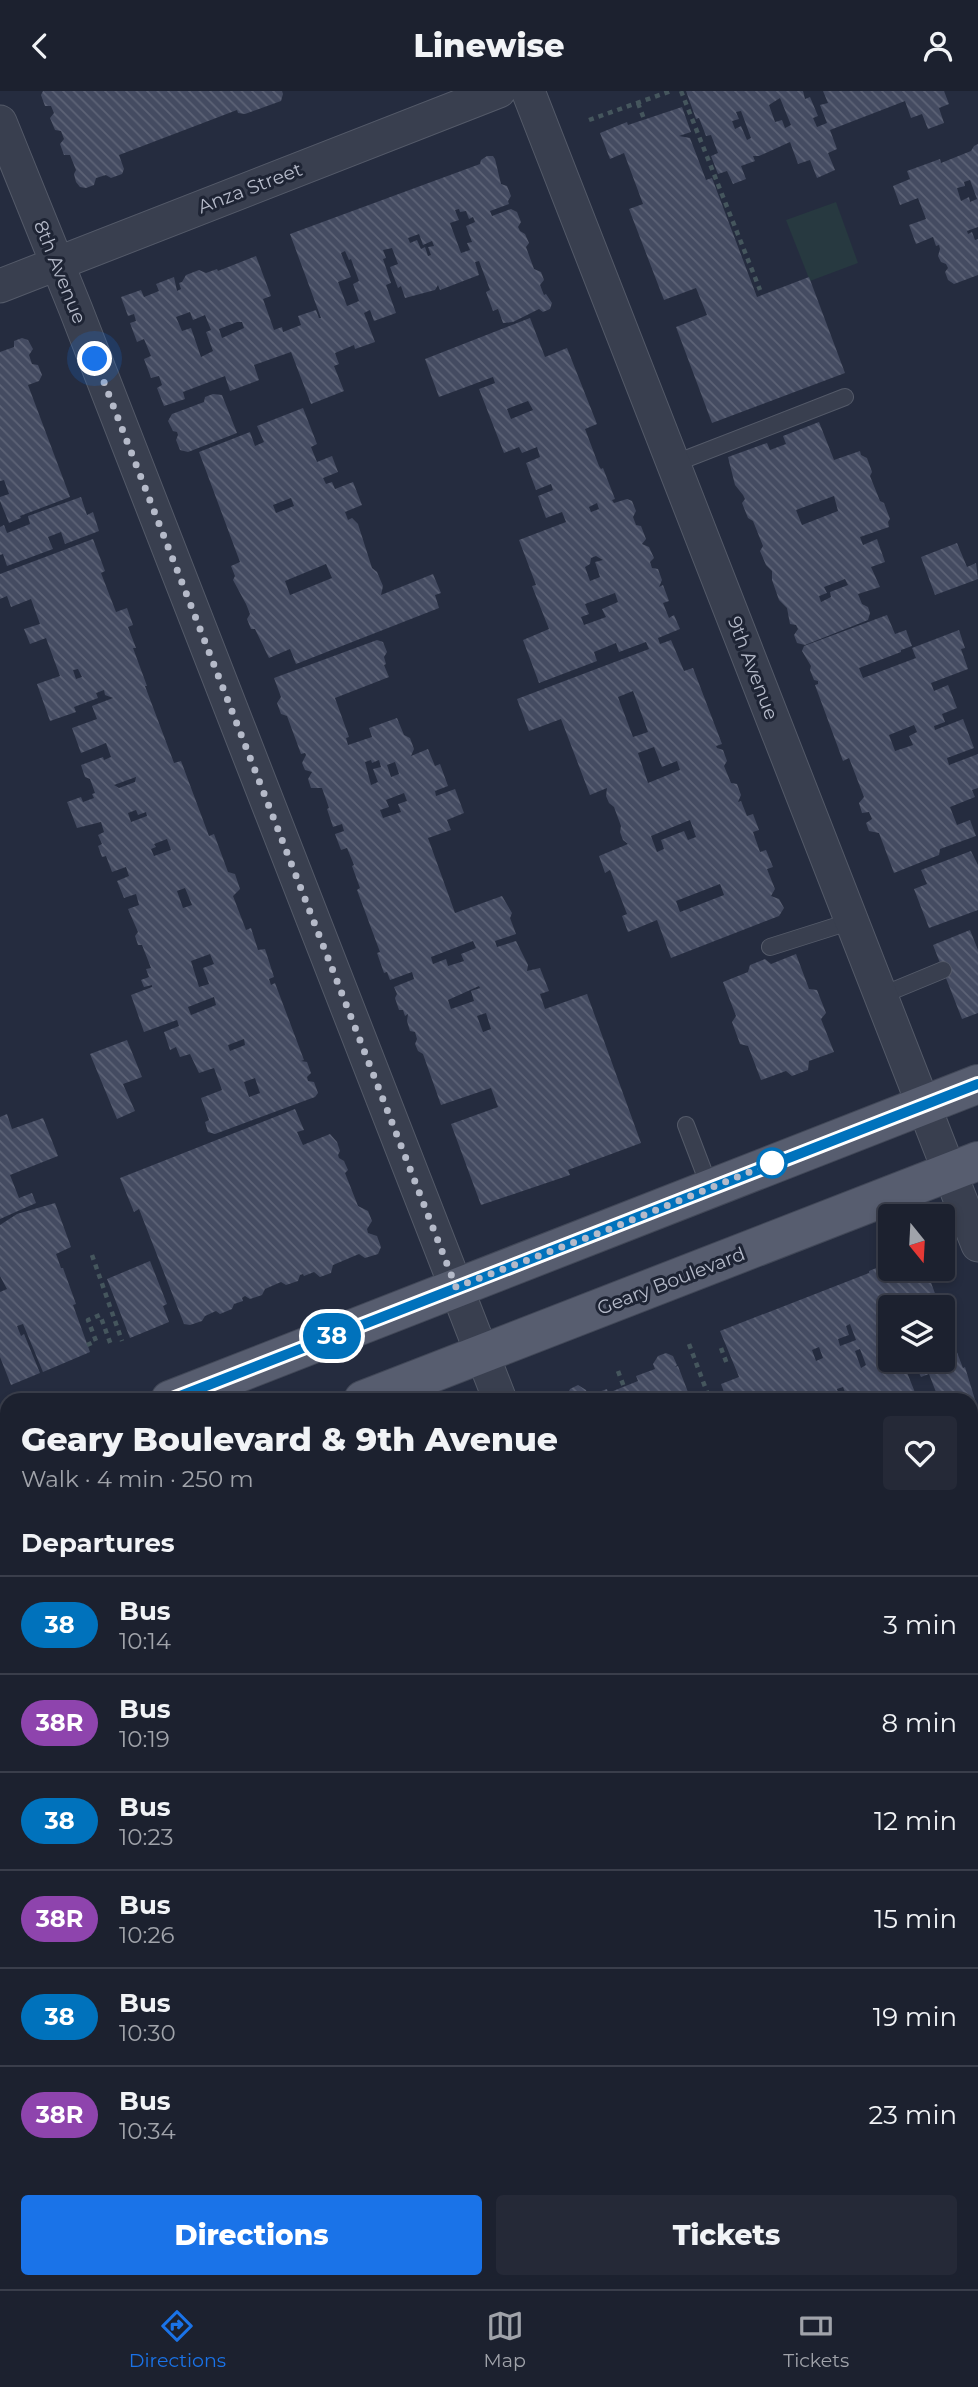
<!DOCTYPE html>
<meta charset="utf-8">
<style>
:root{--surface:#1c212f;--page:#252937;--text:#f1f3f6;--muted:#a0a3aa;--line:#3a3e4b;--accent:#1a73e8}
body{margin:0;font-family:Montserrat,sans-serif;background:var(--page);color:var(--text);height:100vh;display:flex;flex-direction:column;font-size:26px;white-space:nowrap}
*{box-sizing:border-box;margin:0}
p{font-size:23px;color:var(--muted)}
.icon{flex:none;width:38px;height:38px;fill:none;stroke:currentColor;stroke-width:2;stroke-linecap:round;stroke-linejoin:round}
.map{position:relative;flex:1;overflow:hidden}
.panel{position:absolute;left:0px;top:1302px;width:978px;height:896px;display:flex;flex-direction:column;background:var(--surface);border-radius:21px 21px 0 0;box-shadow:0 4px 10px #0003,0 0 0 2px var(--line)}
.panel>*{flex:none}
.badge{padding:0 14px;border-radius:23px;font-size:24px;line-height:46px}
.needle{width:46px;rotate:162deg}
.tools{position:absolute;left:878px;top:1113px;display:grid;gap:14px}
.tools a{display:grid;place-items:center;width:77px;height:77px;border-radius:7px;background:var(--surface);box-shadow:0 4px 10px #0003,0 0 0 2px var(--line);font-size:35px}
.you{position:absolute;width:35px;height:35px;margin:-18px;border:5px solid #fff;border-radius:50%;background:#1a73e8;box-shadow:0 0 0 10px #1a73e833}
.map>.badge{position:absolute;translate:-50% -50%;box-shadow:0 0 0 4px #fff}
h2{padding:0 21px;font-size:26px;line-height:63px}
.round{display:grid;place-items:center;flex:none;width:74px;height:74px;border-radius:7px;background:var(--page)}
.overview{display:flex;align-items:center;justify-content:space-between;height:119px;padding:0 21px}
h1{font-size:33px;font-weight:800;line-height:52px}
.cta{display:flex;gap:14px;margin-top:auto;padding:14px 21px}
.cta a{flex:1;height:80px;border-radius:7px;background:var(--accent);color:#fff;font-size:28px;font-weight:800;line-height:80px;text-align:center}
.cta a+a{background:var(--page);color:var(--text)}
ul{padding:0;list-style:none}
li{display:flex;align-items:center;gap:21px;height:98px;padding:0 21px;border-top:2px solid var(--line)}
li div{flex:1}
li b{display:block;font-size:26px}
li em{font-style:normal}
li .badge{min-width:77px;font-weight:700;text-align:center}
header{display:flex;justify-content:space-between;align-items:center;height:91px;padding:0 21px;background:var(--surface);font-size:32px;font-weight:800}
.dock{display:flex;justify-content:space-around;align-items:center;height:98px;border-top:2px solid var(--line);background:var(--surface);font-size:19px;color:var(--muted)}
.dock a{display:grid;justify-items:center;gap:4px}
.dock .current{color:var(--accent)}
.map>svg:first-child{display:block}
.park{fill:#273940}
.building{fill:url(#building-back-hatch);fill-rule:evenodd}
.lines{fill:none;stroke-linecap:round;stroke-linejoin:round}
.service-casing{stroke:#545a69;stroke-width:18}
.minor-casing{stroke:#545a69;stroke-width:35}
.primary-casing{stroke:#424858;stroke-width:40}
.path{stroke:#45565d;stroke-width:4.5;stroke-dasharray:5 5;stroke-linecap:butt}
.service{stroke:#393f4f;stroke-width:16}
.minor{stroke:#393f4f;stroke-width:33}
.primary{stroke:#575d6f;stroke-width:38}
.line-casing{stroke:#fff;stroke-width:16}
.line{stroke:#0072bc;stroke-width:10}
.walk{stroke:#b5bac9;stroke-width:7;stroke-dasharray:0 12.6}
.stop-dot{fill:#fff;stroke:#0072bc;stroke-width:3.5}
.labels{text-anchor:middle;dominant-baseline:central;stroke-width:6;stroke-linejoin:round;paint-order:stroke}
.street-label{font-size:19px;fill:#b5bac9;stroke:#1e2434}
</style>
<header><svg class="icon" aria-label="back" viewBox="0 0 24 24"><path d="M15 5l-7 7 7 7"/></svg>Linewise<svg class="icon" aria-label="person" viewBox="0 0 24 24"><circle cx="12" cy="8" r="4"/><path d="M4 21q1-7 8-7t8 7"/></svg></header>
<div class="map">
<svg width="978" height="2198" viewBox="0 0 978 2198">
<defs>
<pattern id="building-back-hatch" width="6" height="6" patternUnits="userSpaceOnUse" patternTransform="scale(1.75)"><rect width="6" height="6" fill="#444b61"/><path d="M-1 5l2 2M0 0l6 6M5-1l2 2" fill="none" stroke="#5d6376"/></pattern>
</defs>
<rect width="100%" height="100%" fill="#252c3f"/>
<path class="park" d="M836,111l22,61 -48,18 -24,-61z"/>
<path class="building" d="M43,0h239l1,3 -2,7 -36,13 -7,-1 -1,-3 -118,45 5,14 -2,5 -11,4 -5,-3 -10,3 -2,7 -8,3 -6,-1 -4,-5 -2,-8 2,-4 -6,-15h-6l-4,-11 4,-5 -3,-8 -6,-1 -5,-12 4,-5 -3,-7h-6l-4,-11z
M686,0h117l2,8 5,-2 8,19 -5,2 4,9 10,-4 -7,-18 8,-2 -5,-12h121l5,13 -10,4 5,15 -16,6 -6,-15 -11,4 -6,-17 -75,29 7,19 -9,4 7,17 -18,8 -7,-18 -12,4 -8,-22 -31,14h-6l2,5 -14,5 5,13 -13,5 -6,-13 -9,3 -7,-18 7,-3 -7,-18 -5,1 -7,-18 -3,1zM780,7l11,27 -6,3 -3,-8 -7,2 -6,-17zM741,20l10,27 -4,2 -6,-14 -6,3 -3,-8 7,-2 -3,-7z
M682,16l9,25 -12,4 11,2 16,42 6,-2 45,119 52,-20 36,96 -133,50 -36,-96 31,-12 -11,-27 -32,12 -35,-91 14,-5 -19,-51 -14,6 -10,-26 27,-11 1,3z
M978,53v83l-11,4 1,3 4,-2 3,8 3,-1v36l-24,9 -6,-4 -3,-8 3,-4 -2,-4 -5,-2 -3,-6 2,-7 -1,-4 -3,1 -3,-9 -17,7 -7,-19 17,-6 -8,-21 -18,7 -7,-19 17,-7 -3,-8 33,-12 1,4 30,-12 3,-5zM970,89l7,19 -7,3 -1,-5 -8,4 -4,-13 8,-2 -1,-4z
M487,65h6l2,3 6,25 6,2 4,10 -3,5 1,3 -19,7 2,5 19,-7 6,3 4,10 -3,5 2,4 5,3 4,9 -3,4 8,22 7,3 3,8 -4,5 4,10 2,-1 6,9 -2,6 -7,3 -4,-3 -26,13 -10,1 -5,-14 -5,2 -7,-19 4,-2 -11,-29 -4,1 4,13 -39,15 -2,-5 -3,5 -30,8 -4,-12 -3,2 -8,-21 8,-3 -6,-16 -9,2 3,8 -3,1 8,24 -5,2 10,28 -22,8 -4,-11 -6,3 11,29 -20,7 -1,-4 -19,8 4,11 -5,2 10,25 -33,13 -20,-52 -37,13 5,15 -29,11 -5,-15 -42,16 2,7 -21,7 -7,-18 5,-3 -3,-9 -8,2 -7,-19 7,-3 -7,-17 -7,3 -7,-19 6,-2 -2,-7 -6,2 -7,-19 20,-7 3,7 15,-6 -3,-7 18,-7 3,14 4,-2 -2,-6 3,-1 4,-7 13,-5 7,3 11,-4 1,2 38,-15 15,40 -8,3 11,31 8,-3 1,5 18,-7 -3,-9 18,-6 3,8h2l-31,-84 190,-70 1,-4zM459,118l1,3 6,-1 3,8 4,-2 2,5 -9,4 6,16 -5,1 3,7 -9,3 -11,-30 9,-3 -4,-10zM419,143l4,11 9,-4 2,5 -6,1 3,8 -3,1 -3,-9 -4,2 -4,-9 -7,3 -2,-5zM345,160l4,9 2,-1 8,22 -6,3 6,17 -12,5 -9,-24 13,-5 -10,-24zM190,221l3,8 12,-5 6,15 -5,2 7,19 -12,6 -10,-29 -9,3 -6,-14zM237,231h5l2,6 -22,10 -3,-9z
M530,227l15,39 22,-9 30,76 -12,5 14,37 2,3 2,-1 12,31 -3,1 2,3 13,-4 5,2 4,10 -3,6 3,8 5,1 5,13 -4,5 7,3 5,11 -4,4 2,6 6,1 4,11 -3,7 4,-2 6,16 -6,2 6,15 5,-3 6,14 -22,9 2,6 11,-4 13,31 9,-3 29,76 -6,2 1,2 6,2 4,11 -3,5 7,17 6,1 4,11 -3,7 3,-1 6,15 6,-2 6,16 -6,2 7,20 6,-2 7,17 -6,2 8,20 -4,7 8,3 5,9 -5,8 -108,42 -14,-38 -29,12 -6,-16 5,-2 -17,-44 -5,3 -6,-17 29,-12 -5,-4 -3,-8 1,-6 -7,-19 -5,-4 -3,-7 1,-8 -17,7 -29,-76 -32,12 -12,-32 132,-50 -3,-7 -27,10 -3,-9 -22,9 3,9 -58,22 -16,-43 26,-11 -17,-43 4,-1 -17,-45 47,-18 -4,-10 -16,6 -8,-22 15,-6 -2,-6 -15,6 -10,-27 14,-6 -3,-10 -15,6 -3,-6 -15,6 -25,-64 16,-6 -2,-6 -54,20 -14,-38zM528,310l5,9 -22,9 -4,-10zM597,412l2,6 -8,3 -2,-5zM596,465l7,4 -8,2 5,15 -10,4 -5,-14 5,-3 1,-6zM615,502l3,9 -16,7 4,8 -22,8 -3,-8 8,-3 -4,-10zM633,600l15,41 -15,5 -15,-40zM654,656l8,20 15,-6 3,9 -32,13 -10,-30zM690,729l6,17 -8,3 -4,-9 -23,9 3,9 -7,3 -6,-16zM720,793l4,11 -44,17 -4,-11z
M22,247l6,2 5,9 -4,6 3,9 6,1 4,10 -3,6 -11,4 42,112 -50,19 1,2 -12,5 -9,-22v-4l9,-3 -5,-14 -4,1v-129l14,-5v-6z
M213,303l9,1 15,38 -49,19 -8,-2 -4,-10 2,-5 -1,-3 -4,-1 -5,-10 4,-7 32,-12 1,-5z
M303,317l14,36 -6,3 6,15 15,-6 6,16 -15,6 3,6 6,-2 3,7 18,-7 9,23 -17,7 3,8 4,-2 6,6 14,44 5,4 6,14 -2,9 52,-21 8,19 -6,2 4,13 -143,56 -6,-15 -21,9 -14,-29h-4l-4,-10 3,-5 -4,-10 -13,-24 2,-4 -4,-10 9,-4 -41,-110 51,-20 5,14 9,-4 -7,-16zM291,407l3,8 -18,7 -3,-8zM326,473l6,14 -42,17 -5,-14z
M819,331l15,38 26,-9 1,4 6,3 5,14 -2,4 10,25 4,2 6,16 -2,3 1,5 -29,10 3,8 14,-6 8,23 -14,5 9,20 -22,7 4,10 6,3 2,6 -2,7 -63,25 -8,-2 -3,-8 4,-6 -2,-4 -6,-1 -3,-16 -8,-8 -7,-20v-9l-6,-6 -6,-14 3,-5 -10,-25 -5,-3 -6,-15 3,-4 -2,-4 -8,-10 -7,-28 39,-14 3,7 16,-6 -3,-8zM834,405l4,15 -36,14 -6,-15zM845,488l3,6 -18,7 1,5 -10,5 -2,-6 8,-3 -3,-6z
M81,406l6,18 6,-3 6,19 -34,13 -4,-12 -13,5 5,12 -46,17 -4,-12 -3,1v-28l4,-2 3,8 23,-9 -2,-8z
M93,448l12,32 -4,2 15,39 11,-4 6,17 -5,2 8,21h-3l14,38h-2l29,77 7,-2 28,75 5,-2 14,38 7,2 5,15 -7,7 13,34 5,-2 7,22 7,-1 9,28 -5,2 2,6 4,-2 29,77 -3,1 6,1 4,11 -4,4 1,4 6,1 4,11 -3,4 -100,37 -7,-2 -3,-10 4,-2 -8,-22 21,-8 -8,-22 -15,5 -9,-19 -10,3 -4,-10 -6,3 -6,-18 15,-6 -2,-6 -33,12 -13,-37 21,-8v-2l-8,2 -3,-7 8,-3 -3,-8 5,-1 -9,-23h-4l-3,-9 3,-4 -10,-23 11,-4 -3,-11 -12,4 -7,-17 12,-5 -3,-9 -14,5 -6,-16 -4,1 -4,-11 4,-2 -4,-9 6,-3 -3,-10 -24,6 -10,-26 14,-5 2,5 11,-4 -2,-4 3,-1 -5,-14 -5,-2 -4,-12 22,-8 1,3 7,-3 -5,-14 -25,10 -9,-25 25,-9 -5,-13 21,-8 -8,-3 -1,-5 -8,3 2,5 -24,9 2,5 -26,9 -13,-37 23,-8 -14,-38 -16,6 -6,-15 16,-5 -9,-25 -20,8 -4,-11 -7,3v-25zM78,578l4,8 -6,2 -3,-9zM136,686l-1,5 -16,6 -5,-3zM136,719l2,5 8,-3 1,4 -16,6 -3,-9zM167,748l4,11 -17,6 -3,-7 5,-2 -2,-3zM185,797l7,17 -9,3 -6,-17zM210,863l4,10 -11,4 6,16 -10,3 -8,-26zM214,906l2,8 -25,10 -3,-8zM244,948l1,6 -15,6 -2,-6zM255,987l5,15 -11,4 -5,-15z
M957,452l10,24 9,-4 2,16 -43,16 -14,-38z
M887,524l8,19 11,-4 6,16 -11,4v2l-42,16 4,10 53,-20 -4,-10 47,-18 6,18 -4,1 7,20 -37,14 3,8 14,-6 9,23 -15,6 3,8 -11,4 1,4 28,-11 11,29 -27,10 2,7 29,-11v34l-6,2 3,7 -25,10 7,18 13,-5 6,16 -36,13 -1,6 -45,18 -15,-40 -10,-2 -3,-8 6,-4 -3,-7 -7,1 -3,-10 5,-6 -15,-39 -6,3 -28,-76 3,-1v-3l-4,-1 -4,-10 1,-4 -9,-15 2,-5zM914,634l3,7 -8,4 4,9 -18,6 -6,-16z
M377,549l6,2 4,10 -3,5 2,7 -2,1 5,12 -54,21 14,39 -3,1 2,7 24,-8 -3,-9 28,-10 7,17 6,3 4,11 -3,7 17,-7 7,17 5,-2 8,22 -13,5 1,5 19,-7 9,24 -17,7 4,10 -23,8 27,75 47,-17 10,17 -2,5 6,16 -21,7 2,6 19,-6 12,24 -1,6 13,-3 9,23 -9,3 5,15 42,-15 54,149 -73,27 2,5 -89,30 -30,-81 47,-17 -7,-19 -50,17 -18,-51 -5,-3 -3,-7 2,-5 -2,-7 -5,-1 -3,-10 1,-7 -3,2 -2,-6h-4l-4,-12 2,-4 -3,-7 20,-8 -2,-7 -22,8 -3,-8 -3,1 -7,-20 3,-1 -23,-62 3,-2 -8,-22 2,-1 -7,-17 -6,2 -6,-16 9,-3 -2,-7 -9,3 -6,-18 2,-1 -7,-20h-11l-3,-9 4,-7 -7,-2 -3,-7 4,-8 -1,-2 -4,1 -14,-38 -6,-2 -4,-11 4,-6 -7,-19zM371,669l1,3 7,-3 2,7 -8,2 5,13 -7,3 -6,-23zM395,671l4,12 -8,3 -4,-12zM404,702l3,8 -9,3 3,8 -18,6 -3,-8 9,-3 -3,-7zM473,850l3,7 -15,6 3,7 -16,5 -2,-7 -13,5 -2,-7zM479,895l1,2 -9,3 3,10 -23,8 -3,-9zM486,922l5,16 -8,3 -6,-16z
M971,760l7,14v45l-49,18 -15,-39 13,-5 -6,-14z
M970,839l8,20v63l-16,6 -29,-74z
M796,863l13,35 8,1 9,23 -5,6 13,33 -25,9 -1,9 -16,6 -6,-5 -25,9 -13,-34 -8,-2 -8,-22 4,-6 -13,-34 25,-10 2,-7 15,-6 6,5z
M127,949l15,37 -19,7 12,27 -18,8 -27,-65z
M295,1018l9,21 -7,2 6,13 27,-11 7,8 3,9 -2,4 1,3 5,3 4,9 -3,3 13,33 10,5 4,10 -5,8 1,4 9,3 4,11 -3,7 -13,4 -6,-4 -26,11 -2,8 -11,4 -6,-5 -10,4 -1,-2 -3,1 -2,6 -12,4 -5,-3 -16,7 -3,6 -12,4 -5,-3 -3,2 1,3 -9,3 -2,5 -12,5 -4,-3 -11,5 -3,5 -12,4 -6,-1 -45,-115 -5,3 -14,-34z
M7,1023l5,15 31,-11 15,38 -48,19 9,23 13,-5 4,10 -36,16v-102z
M55,1112l16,44 -15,7 5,14h2l13,36 -3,1 17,47 -47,20 -20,-48 -6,2 4,10 3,-2 16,39 -29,12 -11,-28v-65l7,-3 -7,-13v-51l17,-11z
M150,1170l17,43 -4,2 6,16 -39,16 -23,-59z
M891,1171v7h35l14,38h-49v53h11l16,40h-44l-2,-5 -13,5h-11l-5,-13 -6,2 2,6 -8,3 1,2h-105l-6,-16 18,-7 -19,-46 149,-58v-2zM886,1203l3,7 -8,3 -3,-7zM850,1233l6,16 -16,6 -2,-7 11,-4 -3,-9zM819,1256l4,11 -7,3 -4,-11zM860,1258l6,16 -5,3 -6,-17z
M943,1224l4,2 3,10 -2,2 15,39 2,-1 11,36 -4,1 -1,-4h-32l-10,-26 -8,3 -3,-6 -6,2 -5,-13h36z
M666,1262l7,3 4,9 -2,2 3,-1 13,34h-124l-1,-3 4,-8 8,-4 8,5 2,6 19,-7 1,4 30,-12 -2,-5 19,-7 -2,-5 5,-8z
M978,1314v170l-7,3v-170z
M978,1489v42l-7,2v-41z
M978,1618v33l-7,3v-34z
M7,1690v40l-7,3v-40z
M7,1735v129l-7,3v-88l4,-1 -2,-4 -2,1v-38z
M971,1837l7,16v335l-7,2z
M66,2191h188l2,7h-187z
M365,2191h104l3,7h-105z
M576,2191h125l3,7h-126z
M714,2191h24l3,7h-24z
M747,2191h43l3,7h-43z
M897,2191h71l-15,6 -2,-4 -4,5h-47z"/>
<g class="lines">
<defs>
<path id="service" d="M673,373l172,-67
M770,856l82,-26
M880,905l63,-26
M686,1034l24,63"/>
<path id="minor" d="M528,0l450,1154
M0,31l76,188 424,1090
M0,195l499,-195
M0,1408l7,18
M305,2191l3,7
M843,2191l3,7"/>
<path id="primary" d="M170,1309l808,-316
M363,1309l615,-239
M0,1374l7,-3
M0,1451l7,-3"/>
</defs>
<use href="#service" class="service-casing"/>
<use href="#minor" class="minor-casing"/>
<use href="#primary" class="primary-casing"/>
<path class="path" d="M681,0l79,199
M638,12l6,16
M589,29l82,-29
M92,1164l30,86
M689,1253l21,56
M87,1254l9,-4 -8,-21 12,-5 11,30
M721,1257l6,16
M618,1280l6,16"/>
<use href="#service" class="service"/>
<use href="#minor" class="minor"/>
<use href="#primary" class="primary"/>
</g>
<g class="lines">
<defs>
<path id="line" d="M170,1309l808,-316"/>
</defs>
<use href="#line" class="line-casing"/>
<use href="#line" class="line"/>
<path class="walk" d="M95,268l361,928 151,-57 165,-67"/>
</g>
<circle class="stop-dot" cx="772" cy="1072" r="14"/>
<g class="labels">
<g class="street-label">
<text transform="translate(250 97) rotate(-21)">Anza Street</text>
<text transform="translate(60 181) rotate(68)">8th Avenue</text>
<text transform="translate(753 577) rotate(69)">9th Avenue</text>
<text transform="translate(671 1190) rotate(-21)">Geary Boulevard</text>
</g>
</g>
</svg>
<div class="tools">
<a><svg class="needle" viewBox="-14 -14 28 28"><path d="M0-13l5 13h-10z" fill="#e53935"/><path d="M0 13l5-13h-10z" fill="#a0a3aa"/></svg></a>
<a><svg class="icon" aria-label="layers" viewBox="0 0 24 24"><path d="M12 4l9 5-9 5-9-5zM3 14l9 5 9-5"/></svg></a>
</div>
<div class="you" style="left:95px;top:268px"></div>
<b class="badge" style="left:332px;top:1245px;background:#0072bc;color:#fff">38</b>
<section class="panel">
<div class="overview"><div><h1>Geary Boulevard &amp; 9th Avenue</h1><p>Walk · 4 min · 250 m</p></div><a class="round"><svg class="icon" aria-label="heart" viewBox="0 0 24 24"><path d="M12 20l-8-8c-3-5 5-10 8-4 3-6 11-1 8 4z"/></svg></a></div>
<h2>Departures</h2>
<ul>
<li><span class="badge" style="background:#0072bc;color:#fff">38</span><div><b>Bus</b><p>10:14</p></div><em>3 min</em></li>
<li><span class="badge" style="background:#8e44ad;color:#fff">38R</span><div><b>Bus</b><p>10:19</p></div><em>8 min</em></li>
<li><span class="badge" style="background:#0072bc;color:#fff">38</span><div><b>Bus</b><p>10:23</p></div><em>12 min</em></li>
<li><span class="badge" style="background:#8e44ad;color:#fff">38R</span><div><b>Bus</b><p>10:26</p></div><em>15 min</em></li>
<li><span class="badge" style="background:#0072bc;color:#fff">38</span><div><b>Bus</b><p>10:30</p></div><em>19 min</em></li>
<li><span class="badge" style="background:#8e44ad;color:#fff">38R</span><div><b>Bus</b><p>10:34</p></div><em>23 min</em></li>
</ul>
<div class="cta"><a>Directions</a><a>Tickets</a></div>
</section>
</div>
<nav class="dock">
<a class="current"><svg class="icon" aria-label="directions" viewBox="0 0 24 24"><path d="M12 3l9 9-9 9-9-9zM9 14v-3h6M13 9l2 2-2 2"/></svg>Directions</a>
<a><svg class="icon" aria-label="map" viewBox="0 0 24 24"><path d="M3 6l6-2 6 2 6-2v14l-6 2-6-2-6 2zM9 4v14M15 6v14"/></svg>Map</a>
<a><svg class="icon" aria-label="tickets" viewBox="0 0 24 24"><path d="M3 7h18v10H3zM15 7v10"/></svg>Tickets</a>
</nav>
